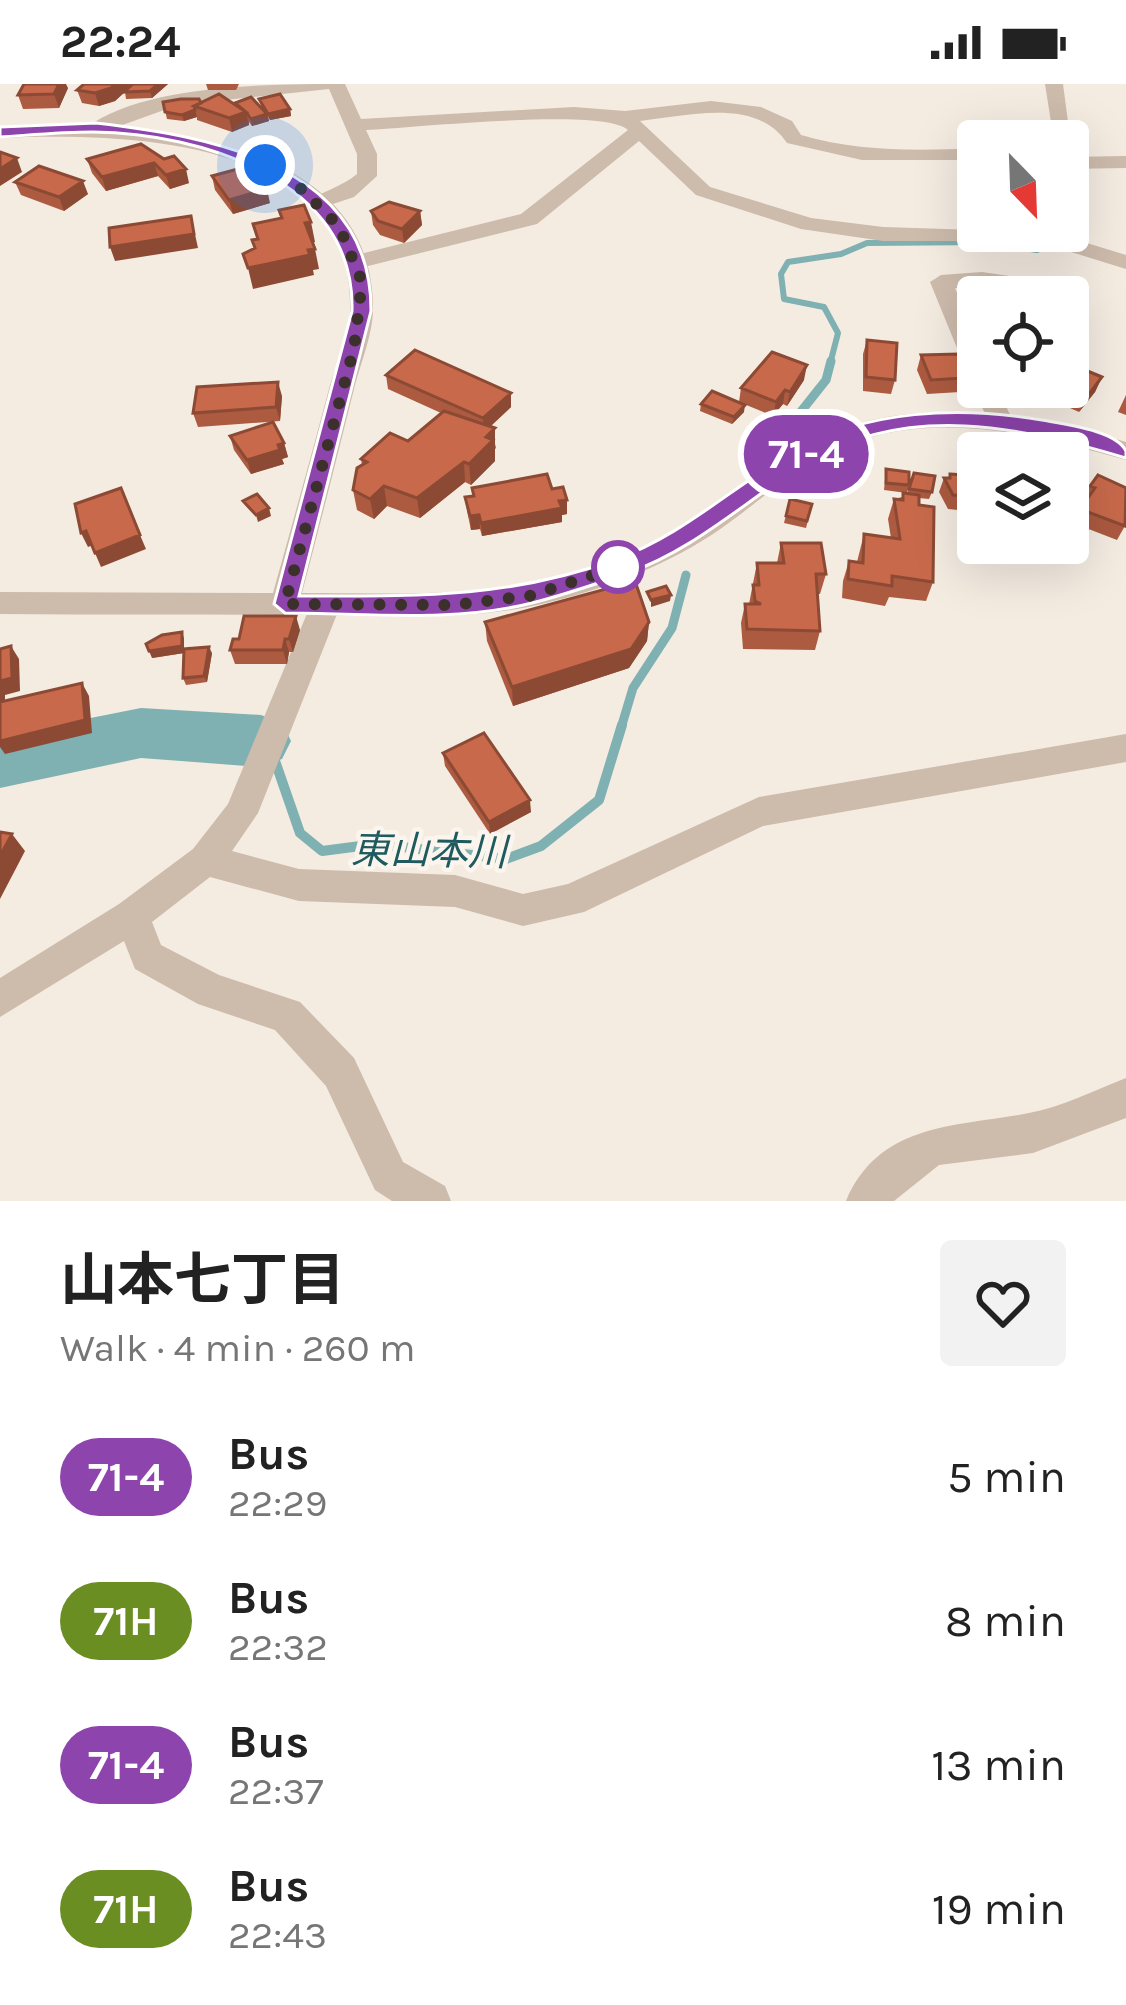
<!DOCTYPE html>
<meta charset="utf-8">
<style>
:root{--surface:#fff;--page:#f2f2f2;--text:#222;--muted:#767676}
body{margin:0;font-family:Karla,"Noto Sans JP",sans-serif;background:var(--page);color:var(--text);height:100vh;display:flex;flex-direction:column;font-size:45px;white-space:nowrap}
*{box-sizing:border-box;margin:0}
p{font-size:39px;color:var(--muted)}
.icon{flex:none;width:66px;height:66px;fill:none;stroke:currentColor;stroke-width:2;stroke-linecap:round;stroke-linejoin:round}
.map{position:relative;height:1117px;overflow:hidden}
.drawer{display:flex;flex-direction:column;background:var(--surface);flex:1}
.drawer>*{flex:none}
.badge{padding:0 24px;border-radius:39px;font-size:42px;line-height:78px}
.needle{width:78px;rotate:157deg}
.buttons{position:absolute;left:957px;top:36px;display:grid;gap:24px}
.buttons a{display:grid;place-items:center;width:132px;height:132px;border-radius:12px;background:var(--surface);box-shadow:0 12px 48px #0002;font-size:60px}
.you{position:absolute;width:60px;height:60px;margin:-30px;border:9px solid #fff;border-radius:50%;background:#1a73e8;box-shadow:0 0 0 18px #1a73e833}
.map>.badge{position:absolute;translate:-50% -50%;box-shadow:0 0 0 6px #fff}
.round{display:grid;place-items:center;flex:none;width:126px;height:126px;border-radius:12px;background:var(--page)}
.head{display:flex;align-items:center;justify-content:space-between;height:204px;padding:0 60px}
h1{font-size:57px;font-weight:700;line-height:90px}
ul{padding:0;list-style:none}
li{display:flex;align-items:center;gap:36px;height:144px;padding:0 60px}
li div{flex:1}
li b{display:block;font-size:45px}
li em{font-style:normal}
li .badge{min-width:132px;font-weight:700;text-align:center}
.status{display:flex;justify-content:space-between;align-items:center;height:84px;padding:0 60px;background:var(--surface);direction:ltr}
.status svg{height:33px;fill:currentColor}
.map>svg:first-child{display:block}
.lines{fill:none;stroke-linecap:round;stroke-linejoin:round}
.stream-far2{stroke:#7fb0b2;stroke-width:6}
.stream-far1{stroke:#7fb0b2;stroke-width:9}
.stream{stroke:#7fb0b2;stroke-width:10}
.river{fill:#7fb0b2;fill-rule:evenodd}
.minor{fill:#cdbbac;fill-rule:evenodd}
.tertiary{fill:#cdbbac;fill-rule:evenodd}
.wall{fill:#ac5a40}
.shaded-wall{fill:#8c4a34}
.building{fill:#c8694b;stroke:#8c4a34;stroke-width:3}
.line{fill:#8e44ad;stroke:#fff;stroke-width:3}
.walk{stroke:#3b302b;stroke-width:12;stroke-dasharray:0 21.6}
.stop-dot{fill:#fff;stroke:#8e44ad;stroke-width:6}
.labels{text-anchor:middle;dominant-baseline:central;stroke-width:9;stroke-linejoin:round;paint-order:stroke}
.water-label{font-size:39px;font-style:italic;fill:#1f5a5e;stroke:#fbf5ee}
</style>
<div class="status"><b>22:24</b><svg viewBox="0 0 49 12"><path d="M0 12V9h3v3zM5 12V6h3v6zM10 12V3h3v9zM15 12V0h3v12zM26 1h20v11H26zM47 4h2v5h-2z"/></svg></div>
<div class="map">
<svg width="1126" height="1117" viewBox="0 0 1126 1117">
<rect width="100%" height="100%" fill="#f4ebe1"/>
<g class="lines">
<path class="stream-far2" d="M830,280l8,-31 -14,-26 -40,-8 -3,-25 7,-12 53,-8 26,-11 120,-1 50,8"/>
<path class="stream-far1" d="M799,330l27,-34 5,-19
M621,644l12,-40 39,-60 14,-53"/>
<path class="stream" d="M274,674l26,75 22,18 54,-7 130,15 35,-13 58,-46 23,-75"/>
<path class="river" d="M141,624l120,7 21,8 9,18 -9,18 -21,8 -120,-9 -141,30v-52z"/>
<path class="minor" d="M345,0l16,35 213,-12 51,4 86,-10 50,6 31,14 9,14c59,17 117,16 177,13v12h-116l-75,-17c-30,-46 -100,-27 -147,-22l70,66 101,31 72,9 125,4 66,8 52,16v14l-55,-17 -90,-11h-98l-82,-12 -105,-34 -57,-54 -102,83 -181,45 -11,-7 3,-5 173,-43 107,-84c-24,-23 -218,-2 -262,0l11,24v22l-23,21 -36,12 -11,-6c14,-12 35,-16 50,-29v-20l-28,-65 -151,16 -75,27 -17,-4c57,-44 187,-44 259,-44z
M1045,0h18l8,61 -17,-4z
M1126,72v12l-58,1v-12z
M982,188l42,6 11,7 -11,7 -69,-4 23,54v36l-12,-8 -36,-88 11,-7z
M976,297l2,6h19l15,32 -4,6h-18l-17,-38z
M326,509l10,3 5,8 -83,209 -26,38 67,18 156,6 68,19 45,-10 191,-87 367,-63v28l-363,64 -179,86 -61,14 -68,-19 -156,-6 -89,-24 -58,45 9,23 58,30 81,27 54,56 49,104 42,24 6,15h-59l-17,-11 -49,-104 -51,-56 -77,-26 -63,-35 -11,-28 -124,76v-39l119,-74 74,-55 35,-45 83,-200 5,-8z
M1126,994v40l-93,35 -94,12 -45,36h-48c34,-80 113,-74 183,-88 33,-6 66,-23 97,-35z"/>
<path class="tertiary" d="M111,41c111,12 262,42 262,184 0,25 -13,56 -19,80 -17,68 -34,136 -52,204 102,0 202,7 299,-29 37,-14 73,-31 106,-54 27,-19 53,-42 82,-58 106,-60 226,-44 337,-10v18c-89,-25 -185,-50 -277,-16 -52,20 -90,59 -136,90 -55,36 -122,60 -185,73 -72,14 -146,9 -218,8 -104,-1 -207,0 -310,-1v-22l273,1c19,-68 38,-136 56,-204 7,-24 21,-55 21,-80 3,-174 -228,-176 -350,-171v-12z"/>
</g>
<path class="wall" d="M84,0h84l-16,14 -26,1 -1,-7 -10,9 -16,5 -17,-3 -5,-13z
M206,0h33l-3,6h-28z
M68,4l-9,20 -36,1 -5,-14z
M259,15l31,10 1,7 -21,4 -2,-3 1,4 -17,5 -3,-4v3l-17,7 -35,-12v-3l-13,4 -17,-2 -4,-17 72,3 29,6z
M141,60l48,39 -19,6 -12,-13 -52,15 -14,-18 -5,-14z
M212,92l58,27 -37,11 -18,-24z
M15,98l73,12 -24,17 -43,-16z
M371,127h49l2,14 -18,18 -24,-8 -7,-10z
M867,256l28,40 -4,14 -28,-3v-37z
M921,271l48,18 -5,15h-3l-1,4 -33,2 -10,-24z
M386,291l125,32 -20,19 5,22 -2,2 1,11 -24,24 -6,-3 -45,36 -33,-12 -13,13 -17,-9 -4,-20 9,-25 -1,-6 47,-18 33,-28 -53,-24z
M1102,293l-7,15 -16,20 -36,-16 3,-9h22z
M804,296l-17,26 -4,-2 -10,12 -34,-14 2,-14z
M1126,311v20l-8,-3z
M282,312l-2,25 -82,6 -5,-14z
M701,320l43,8 -12,12 -32,-13z
M230,352l54,7 4,14 -6,2 2,5 -33,10 -17,-24z
M886,385l23,16 -2,8 -23,-3z
M914,389l18,19 -3,7 -10,-1 14,84 -7,19 -37,-4 -4,9 -43,-8 1,-17 6,-20 8,1 7,-28 27,4 -3,-19 6,-20 8,-2 1,-4 4,1z
M950,390l28,2v36l-30,-3 -9,-17 5,-14h5z
M1098,391l28,49 -9,16 -44,-17 13,-22 -3,-1 7,-14z
M472,404l80,1 15,25 -5,1v7l-80,14 -2,-7 -9,1 -4,-19 -2,-14 8,-1z
M790,415l22,5 -6,24 -22,-5z
M781,459l45,31 -6,20h-2l2,37 -5,19 -72,-1 -2,-26 4,-19h4l8,-41h20z
M485,538h164l-2,19 -18,27 -116,38 -26,-65z
M300,546l-7,22h-4l-2,12h-52l-5,-14 9,-11z
M182,548l2,7v10l28,4 -5,29 -21,3 -3,-7 1,-25 -32,5z
M443,669l88,59 -41,22 -45,-68z"/>
<path class="shaded-wall" d="M59,0h7l2,4 -9,20 -5,-14z
M115,0h18l-18,17 -16,5 -4,-13z
M158,0h10l-16,14 -2,-7z
M290,25l1,7 -21,4 -2,-6z
M195,26l2,7 -13,4 -2,-6z
M246,28l3,13 -17,7 -3,-14z
M267,30l2,7 -17,5 -1,-7z
M17,74l5,14 -22,14v-17z
M154,79l4,13 -52,15 -4,-14z
M186,85l3,14 -19,6 -4,-14z
M83,97l5,13 -24,17 -5,-14z
M267,105l3,14 -37,11 -4,-14z
M420,127l2,14 -18,18 -2,-14z
M191,132l7,32 -83,13 -5,-14z
M311,138l4,20 -6,2 -4,-21z
M315,165l4,20 -6,1 1,5 -61,14 -5,-21z
M807,281l-3,15 -17,26 3,-14z
M1102,293l-7,15 -16,20 7,-14z
M278,298l4,14 -2,25 -4,-14z
M785,306l-2,14 -10,12 3,-14z
M511,309v14l-27,25 -1,-14z
M745,321l-1,7 -12,12 2,-7z
M495,344v33l-24,24 -2,-21 17,-27z
M284,359l4,14 -6,2 2,5 -33,10 -4,-14z
M464,378l1,20 -45,36 -3,-20z
M384,402l3,20 -13,13 -4,-20z
M567,416v14l-5,1v7l-80,14 -1,-13z
M269,424l2,8 -13,6 -2,-7z
M479,431l1,14 -9,1 -1,-14z
M86,447l7,14 -5,2 -7,-14z
M140,451l6,14 -45,18 -6,-14z
M671,511l-1,6 -19,6v-7z
M296,532l4,14 -7,22 -4,-13z
M649,538l-2,19 -18,27 -116,38 -1,-19z
M182,548l2,7v14l-32,5 -3,-7z
M285,555l4,13 -2,12 -4,-14z
M11,562l8,13 1,32 -15,4v7l-5,1v-22z
M209,563l3,6 -5,29 -3,-6z
M82,599l7,13 3,37 -87,21 -5,-7v-6z
M530,716l1,12 -41,22 -1,-12z
M12,750l13,17 -25,48v-43z"/>
<path class="building" d="M24,0h35l-5,10 -36,1z
M84,0h31l-4,4 -16,5 -18,-3z
M133,0h25l-8,7 -26,1z
M219,10l27,18 -17,6 -35,-12z
M280,10l10,15 -22,5 -9,-15z
M251,13l16,17 -16,5 -5,-7 -11,-9z
M181,15h18l2,4 -7,3 1,4 -13,5 -17,-3 -2,-10z
M141,60l23,15 10,-3 12,13 -20,6 -12,-12 -52,14 -15,-18z
M0,68l17,6 -17,11z
M39,82l44,15 -24,16 -44,-15z
M249,82l18,23 -38,11 -17,-24z
M389,118l31,9 -18,18 -24,-8 -7,-10z
M304,121l7,17 -6,1 10,26 -7,1 2,5 -62,13 -5,-14 12,-6 -3,-8 6,-1 -5,-15 29,-6 -3,-8z
M191,132l3,18 -84,13 -1,-19z
M867,256l30,3 -2,37 -29,-3z
M415,266l96,43 -28,25 -97,-43z
M772,268l35,13 -17,27 -5,-2 -9,12 -35,-14z
M959,270l10,19 -6,1 2,4 -34,2 -10,-25z
M1068,279l34,14 -16,21 -25,-11h7z
M278,298l-2,25 -83,6 4,-26z
M712,307l33,14 -11,12 -33,-13z
M444,327l51,17 -9,9 7,3 -24,24 -5,-2 -47,36 -33,-12 -14,13 -17,-9 4,-22 10,-6 -6,-3 29,-26 18,8z
M273,338l11,21 -6,2 2,5 -33,10 -17,-24z
M886,385l23,3v13l-23,-2z
M914,389l21,3 -3,16 -23,-3z
M547,390l5,15 11,-2 4,13 -8,1 3,7 -81,15 -2,-8 -9,1 -5,-19 9,-1 -2,-8z
M950,390l28,2v21l-25,-2 -9,-17h6z
M1098,391l28,13 -1,38 -45,-17 15,-21 -5,-2z
M121,404l19,47 -45,18 -9,-22 -5,2 -6,-29z
M903,409l16,2v10l15,2 -1,75 -41,-6v10l-44,-7 1,-18 14,2 1,-29 36,5 -6,-40 9,1z
M257,410l12,14 -13,7 -13,-14z
M790,415l22,5 -5,17 -21,-5z
M781,459h40l5,31h-10l4,57 -73,-2 -2,-25h16l-6,-3 -2,-16h6l-2,-22h27z
M635,497l14,41 -18,27 -119,38 -27,-65z
M666,502l5,9 -20,5 -4,-8z
M244,532h52l-7,23h-4l-2,11h-53l3,-11h6z
M182,548v14l-33,5 -3,-7 16,-9z
M11,562l1,32 -12,3v-32z
M209,563l-5,29 -21,2 1,-29z
M82,599l3,37 -85,21v-39z
M484,649l46,67 -41,22 -46,-69z
M0,748l12,2 -12,22z"/>
<path class="line" d="M96,39c113,13 276,41 275,188l-72,285c112,0 208,3 315,-36 68,-24 118,-73 179,-108 74,-43 167,-46 249,-32 28,5 74,11 84,31v7c-103,-31 -220,-56 -319,5 -61,37 -111,86 -179,110 -32,11 -64,22 -96,30 -79,20 -167,10 -247,10l-11,-9 78,-293c4,-131 -151,-178 -259,-179 -31,0 -62,3 -93,5v-10z"/>
<g class="lines">
<path class="walk" d="M265,81l30,18 44,43 23,56 -8,66 -69,256 167,1 77,-9 96,-31 -7,2"/>
</g>
<circle class="stop-dot" cx="618" cy="483" r="24"/>
<g class="labels">
<g class="water-label">
<text transform="translate(429 767) rotate(1)">東山本川</text>
</g>
</g>
</svg>
<div class="buttons">
<a><svg class="needle" viewBox="-14 -14 28 28"><path d="M0-13l5 13h-10z" fill="#e53935"/><path d="M0 13l5-13h-10z" fill="#767676"/></svg></a>
<a><svg class="icon" aria-label="locate" viewBox="0 0 24 24"><circle cx="12" cy="12" r="6"/><path d="M12 2v4M12 18v4M2 12h4M18 12h4"/></svg></a>
<a><svg class="icon" aria-label="layers" viewBox="0 0 24 24"><path d="M12 4l9 5-9 5-9-5zM3 14l9 5 9-5"/></svg></a>
</div>
<div class="you" style="left:265px;top:81px"></div>
<b class="badge" style="left:806px;top:370px;background:#8e44ad;color:#fff">71-4</b>
</div>
<section class="drawer">
<div class="head"><div><h1>山本七丁目</h1><p>Walk · 4 min · 260 m</p></div><a class="round"><svg class="icon" aria-label="heart" viewBox="0 0 24 24"><path d="M12 20l-8-8c-3-5 5-10 8-4 3-6 11-1 8 4z"/></svg></a></div>
<ul>
<li><span class="badge" style="background:#8e44ad;color:#fff">71-4</span><div><b>Bus</b><p>22:29</p></div><em>5 min</em></li>
<li><span class="badge" style="background:#6b8e23;color:#fff">71H</span><div><b>Bus</b><p>22:32</p></div><em>8 min</em></li>
<li><span class="badge" style="background:#8e44ad;color:#fff">71-4</span><div><b>Bus</b><p>22:37</p></div><em>13 min</em></li>
<li><span class="badge" style="background:#6b8e23;color:#fff">71H</span><div><b>Bus</b><p>22:43</p></div><em>19 min</em></li>
</ul>
</section>
